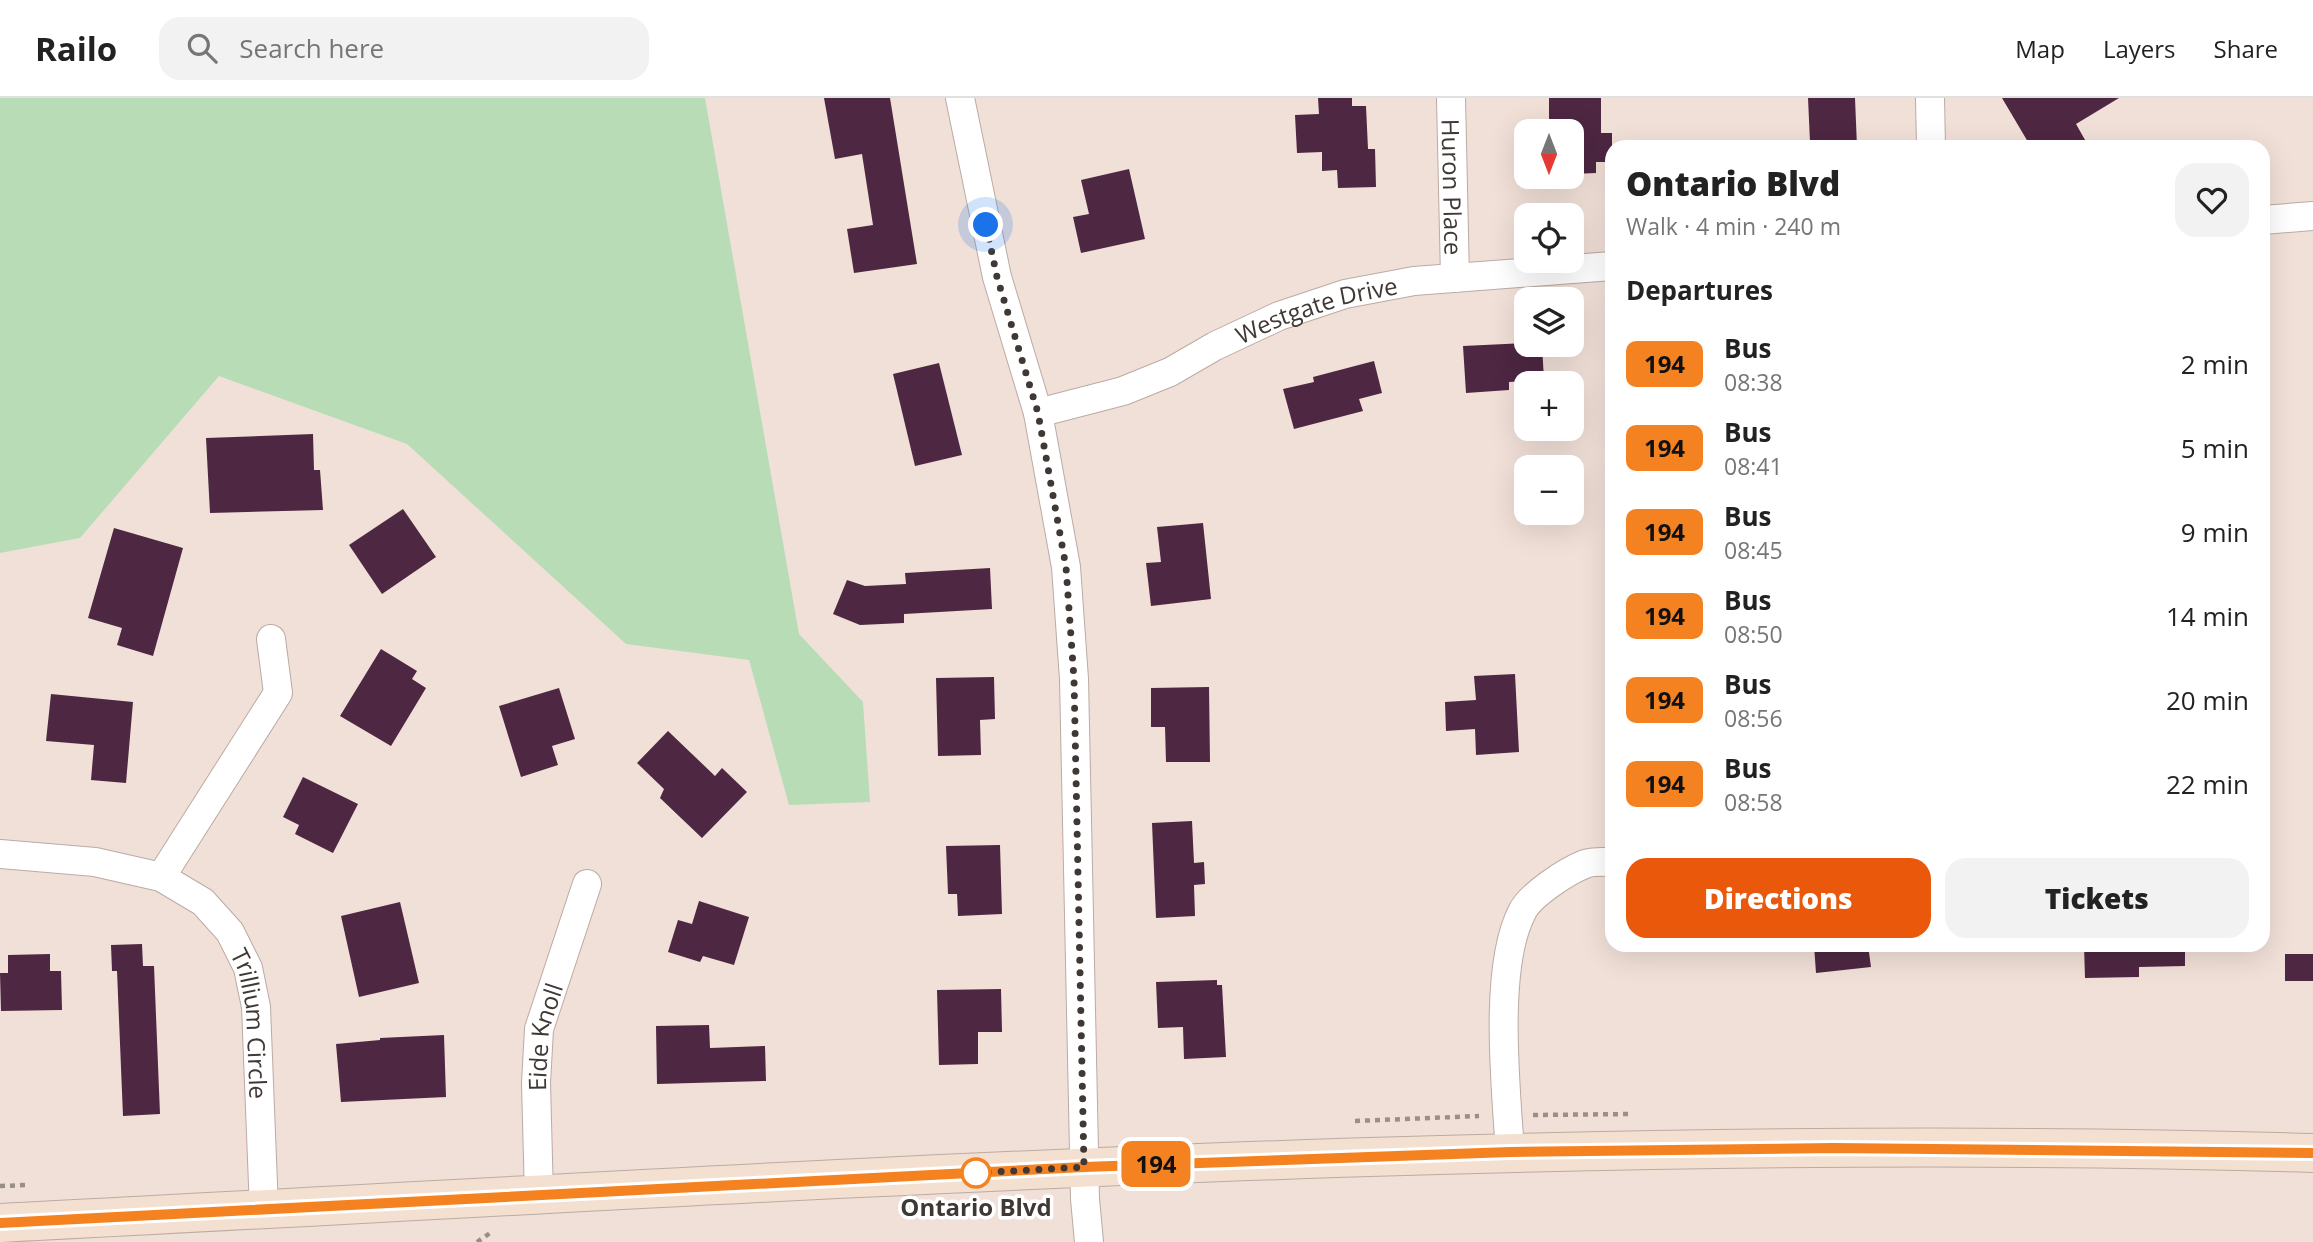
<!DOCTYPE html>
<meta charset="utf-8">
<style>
:root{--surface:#fff;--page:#f2f2f2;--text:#222;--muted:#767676;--line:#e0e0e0;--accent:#ea580c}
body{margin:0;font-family:"Open Sans",sans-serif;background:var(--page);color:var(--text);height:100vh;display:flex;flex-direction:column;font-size:26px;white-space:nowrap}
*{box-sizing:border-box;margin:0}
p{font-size:23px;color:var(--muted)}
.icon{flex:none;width:38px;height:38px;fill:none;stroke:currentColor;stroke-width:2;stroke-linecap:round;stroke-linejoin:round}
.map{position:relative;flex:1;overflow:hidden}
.sheet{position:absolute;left:1605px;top:42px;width:665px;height:812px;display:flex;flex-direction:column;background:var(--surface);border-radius:21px;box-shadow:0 7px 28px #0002}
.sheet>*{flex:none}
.badge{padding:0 14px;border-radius:10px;font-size:24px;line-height:46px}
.needle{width:46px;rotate:180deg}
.controls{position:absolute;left:1514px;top:21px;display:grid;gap:14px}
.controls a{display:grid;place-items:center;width:70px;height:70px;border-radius:14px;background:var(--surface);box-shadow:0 7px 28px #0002;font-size:35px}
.you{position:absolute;width:35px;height:35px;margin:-18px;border:5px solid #fff;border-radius:50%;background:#1a73e8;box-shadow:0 0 0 10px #1a73e833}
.map>.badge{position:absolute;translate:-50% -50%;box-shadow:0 0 0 4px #fff}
h2{padding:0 21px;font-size:26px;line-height:63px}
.round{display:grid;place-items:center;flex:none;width:74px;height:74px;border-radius:21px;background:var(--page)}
.headline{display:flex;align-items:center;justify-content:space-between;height:119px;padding:0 21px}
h1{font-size:33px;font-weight:800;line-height:52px}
.cta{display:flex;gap:14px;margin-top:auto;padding:14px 21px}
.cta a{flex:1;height:80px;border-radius:21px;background:var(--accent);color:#fff;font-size:28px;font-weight:800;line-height:80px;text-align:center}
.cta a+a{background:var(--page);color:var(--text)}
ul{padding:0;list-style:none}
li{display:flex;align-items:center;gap:21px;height:84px;padding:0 21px}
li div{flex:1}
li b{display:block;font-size:26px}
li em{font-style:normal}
li .badge{min-width:77px;font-weight:700;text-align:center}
header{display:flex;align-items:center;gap:42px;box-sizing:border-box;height:98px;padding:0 35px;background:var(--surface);border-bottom:2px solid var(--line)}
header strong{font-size:33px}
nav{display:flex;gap:38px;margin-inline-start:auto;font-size:24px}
.search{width:490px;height:63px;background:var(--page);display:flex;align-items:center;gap:18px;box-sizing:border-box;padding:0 24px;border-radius:21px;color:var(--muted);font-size:26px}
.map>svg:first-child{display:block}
.green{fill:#b8ddb6}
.building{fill:#4e2742}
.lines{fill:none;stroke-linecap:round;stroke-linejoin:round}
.street-casing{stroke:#bbaba3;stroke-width:30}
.secondary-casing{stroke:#bbaba3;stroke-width:40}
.path{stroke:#9a8e89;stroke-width:4.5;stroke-dasharray:5 5;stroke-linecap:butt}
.street{stroke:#fff;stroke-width:28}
.secondary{stroke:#f4e0d0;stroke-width:38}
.line-casing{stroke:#fff;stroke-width:16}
.line{stroke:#f58220;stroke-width:10}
.walk{stroke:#3f3835;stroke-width:7;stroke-dasharray:0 12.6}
.stop-dot{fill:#fff;stroke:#f58220;stroke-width:3.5}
.labels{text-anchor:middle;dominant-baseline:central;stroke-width:7;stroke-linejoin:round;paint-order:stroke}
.street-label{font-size:24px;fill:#3f3835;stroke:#fff}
.stop-label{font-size:24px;font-weight:bold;fill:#3f3835;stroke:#fff}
</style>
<header>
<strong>Railo</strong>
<div class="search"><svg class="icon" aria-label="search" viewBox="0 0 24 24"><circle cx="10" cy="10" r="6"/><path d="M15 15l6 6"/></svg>Search here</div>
<nav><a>Map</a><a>Layers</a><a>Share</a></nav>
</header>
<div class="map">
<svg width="2313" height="1144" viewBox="0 0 2313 1144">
<rect width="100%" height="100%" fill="#f1e0d8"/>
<path class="green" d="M0,0h705l94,536 64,68 7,100 -81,3 -40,-145 -123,-16 -219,-200 -188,-68 -139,162 -80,15z"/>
<path class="building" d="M824,0h66l27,166 -63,9 -7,-44 26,-4 -11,-71 -27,5z
M1318,0h34v8h14l2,43h7l1,38 -38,1 -1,-18 -15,1v-19l-25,1 -2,-38 24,-1z
M1549,0h52v35h11v29h-16v11l-24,1v-43h-23z
M1808,0h47l2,49h-40v-5h-7z
M2002,0h117l-43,26 13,23h-58z
M1129,71l16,70 -64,14 -8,-36 16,-3 -8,-34z
M1526,245l16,2 2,35 -35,2v8l-43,3 -3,-47z
M1374,263l8,32 -23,6 4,12 -69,18 -11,-40 31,-7 -1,-5z
M939,265l23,92 -47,11 -22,-92z
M313,336l1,36h6l3,40 -113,3 -4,-75z
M403,411l33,48 -54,37 -33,-49z
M1203,425l8,76 -60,7 -5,-43 15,-1 -4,-35z
M114,430l69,20 -30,108 -36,-11 5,-17 -34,-10z
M990,470l2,41 -88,5v9l-44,2 -27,-11 14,-34 18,6 41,-2 -1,-11z
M381,551l36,22 -5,8 14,9 -35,58 -51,-30z
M1515,576l4,78 -43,3 -1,-26 -29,2 -1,-29 31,-2 -2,-24z
M994,579l1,42 -15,1 1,35 -43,1 -2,-78z
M1209,589l1,75h-44l-1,-35h-14v-39z
M559,590l16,51 -23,7 6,19 -37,12 -22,-71z
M51,596l82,8 -7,81 -35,-3 3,-35 -48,-4z
M668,633l47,45 7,-8 25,24 -45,46 -42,-40 4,-9 -27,-26z
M303,679l55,27 -25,49 -38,-19 4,-9 -16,-8z
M1192,723l2,42 10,-1 1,22 -11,1 1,31 -39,2 -4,-95z
M1000,747l2,69 -44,2 -1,-22h-9l-2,-48z
M699,803l50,16 -15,48 -31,-9 -3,6 -32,-10 10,-32 14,4z
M400,804l19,81 -60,14 -18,-81z
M142,846l1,22h11l6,148 -37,2 -6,-145h-5l-1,-26z
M1814,847h54l3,22 -55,6z
M2084,847h101v21l-46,1v10l-54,1z
M50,856v17h11l1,39 -61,1 -1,-38h8v-18z
M2285,856h28v27h-28z
M1217,882v5h5l4,72 -42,2 -1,-32 -25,1 -2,-46z
M1001,891l1,43h-24v32l-39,1 -2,-75z
M709,927l1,23 55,-2 1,35 -109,3 -1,-58z
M444,937l2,62 -105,5 -5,-58 44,-4v-2z"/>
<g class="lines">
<defs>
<g id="street">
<path d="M960,0l37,179 41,136 28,154 8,112 11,520 4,43"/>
<path id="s1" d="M1451,0l4,180"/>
<path d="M1930,0l1,49"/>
<path d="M2263,122l50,-4"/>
<path id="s2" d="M1038,315l85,-22 47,-19 45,-26 64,-30 66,-22 69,-13 198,-15"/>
<path id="s3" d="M0,756l95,8 66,15 42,25 27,30 18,36 8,39 8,203"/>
<path d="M161,779l117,-184 -7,-54"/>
<path d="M1510,1054c-4,-63 -17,-184 12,-240 8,-17 45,-41 63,-48 8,-3 18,-2 27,-2"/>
<path id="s4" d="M539,1099l-3,-114 3,-54 48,-145"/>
</g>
<path id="secondary" d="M0,1125c770,-39 1541,-93 2313,-70"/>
</defs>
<use href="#street" class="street-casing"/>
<use href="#secondary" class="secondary-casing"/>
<path class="path" d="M1533,1017l100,-1
M1355,1023l124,-5
M0,1088l28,-1
M477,1144l16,-11"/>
<use href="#street" class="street"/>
<use href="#secondary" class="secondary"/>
</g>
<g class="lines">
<defs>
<path id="line" d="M0,1125l1084,-56 426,-15 323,-4 480,5"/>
</defs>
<use href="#line" class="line-casing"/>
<use href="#line" class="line"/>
<path class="walk" d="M976,1075l108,-6 -10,-488 -8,-112 -28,-154 -41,-136 -11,-52"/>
</g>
<circle class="stop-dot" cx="976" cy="1075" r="14"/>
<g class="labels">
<g class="street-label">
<text stroke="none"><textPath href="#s1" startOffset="89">Huron Place</textPath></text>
<text stroke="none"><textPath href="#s2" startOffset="299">Westgate Drive</textPath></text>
<text stroke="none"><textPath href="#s3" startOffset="348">Trillium Circle</textPath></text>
<text stroke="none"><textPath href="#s4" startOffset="161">Eide Knoll</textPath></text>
</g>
<g class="stop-label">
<text x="976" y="1108">Ontario Blvd</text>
</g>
</g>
</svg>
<div class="controls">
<a><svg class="needle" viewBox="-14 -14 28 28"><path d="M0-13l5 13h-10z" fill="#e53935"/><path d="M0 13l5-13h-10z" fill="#767676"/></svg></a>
<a><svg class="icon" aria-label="locate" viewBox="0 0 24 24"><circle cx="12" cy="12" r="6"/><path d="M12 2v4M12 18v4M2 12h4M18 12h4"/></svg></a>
<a><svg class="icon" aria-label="layers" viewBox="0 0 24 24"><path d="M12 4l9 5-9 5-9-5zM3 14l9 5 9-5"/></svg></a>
<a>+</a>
<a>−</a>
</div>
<div class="you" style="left:986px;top:127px"></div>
<b class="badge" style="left:1156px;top:1066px;background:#f58220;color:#111">194</b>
<section class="sheet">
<div class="headline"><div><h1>Ontario Blvd</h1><p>Walk · 4 min · 240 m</p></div><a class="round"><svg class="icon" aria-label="heart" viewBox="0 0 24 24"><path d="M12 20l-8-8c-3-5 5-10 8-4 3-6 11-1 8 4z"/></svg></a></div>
<h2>Departures</h2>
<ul>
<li><span class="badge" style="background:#f58220;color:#111">194</span><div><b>Bus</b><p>08:38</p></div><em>2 min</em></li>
<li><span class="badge" style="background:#f58220;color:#111">194</span><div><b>Bus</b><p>08:41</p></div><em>5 min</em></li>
<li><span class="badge" style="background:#f58220;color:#111">194</span><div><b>Bus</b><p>08:45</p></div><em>9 min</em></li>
<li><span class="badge" style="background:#f58220;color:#111">194</span><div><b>Bus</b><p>08:50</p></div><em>14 min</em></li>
<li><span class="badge" style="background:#f58220;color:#111">194</span><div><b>Bus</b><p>08:56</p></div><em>20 min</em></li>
<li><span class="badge" style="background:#f58220;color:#111">194</span><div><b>Bus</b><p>08:58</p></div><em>22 min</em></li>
</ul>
<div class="cta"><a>Directions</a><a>Tickets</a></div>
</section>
</div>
